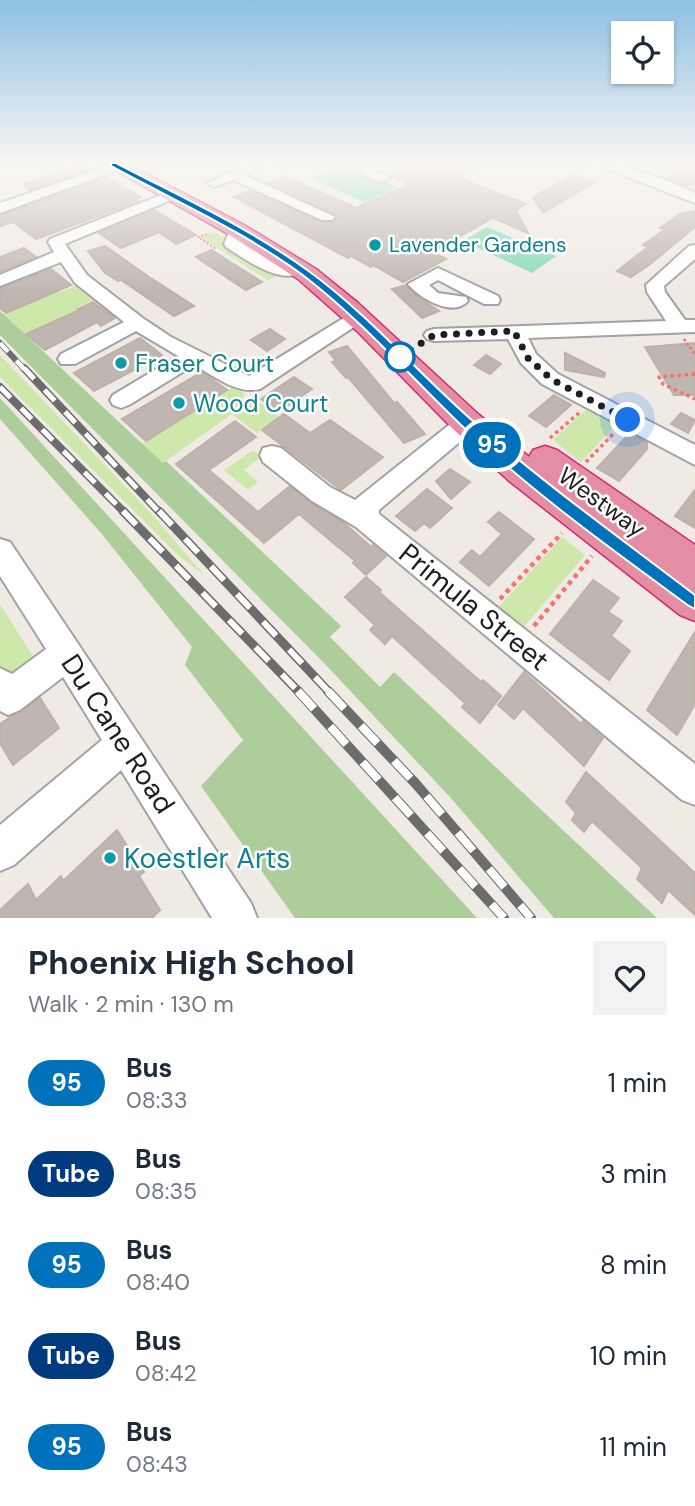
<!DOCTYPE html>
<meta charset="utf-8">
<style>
:root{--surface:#fff;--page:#f2f2f3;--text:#1f2937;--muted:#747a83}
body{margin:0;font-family:"DM Sans",sans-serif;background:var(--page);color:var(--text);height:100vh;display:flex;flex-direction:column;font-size:26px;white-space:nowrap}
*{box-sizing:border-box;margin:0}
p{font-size:23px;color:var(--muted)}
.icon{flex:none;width:38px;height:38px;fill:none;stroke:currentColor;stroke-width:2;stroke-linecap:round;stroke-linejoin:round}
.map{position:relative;height:918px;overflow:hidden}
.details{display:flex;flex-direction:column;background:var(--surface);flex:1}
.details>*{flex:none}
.badge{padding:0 14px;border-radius:23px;font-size:24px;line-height:46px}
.buttons{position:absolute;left:611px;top:21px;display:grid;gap:14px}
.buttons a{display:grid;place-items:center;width:63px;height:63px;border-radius:0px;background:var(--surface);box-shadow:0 2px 5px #0004;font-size:35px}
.you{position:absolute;width:35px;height:35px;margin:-18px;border:5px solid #fff;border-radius:50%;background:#1a73e8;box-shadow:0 0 0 10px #1a73e833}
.map>.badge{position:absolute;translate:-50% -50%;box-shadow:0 0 0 4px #fff}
.round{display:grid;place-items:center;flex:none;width:74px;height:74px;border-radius:0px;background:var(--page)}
.overview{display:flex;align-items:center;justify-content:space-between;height:119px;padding:0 28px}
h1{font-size:33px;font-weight:700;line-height:52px}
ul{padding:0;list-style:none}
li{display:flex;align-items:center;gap:21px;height:91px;padding:0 28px}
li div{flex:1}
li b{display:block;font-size:26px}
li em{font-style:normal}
li .badge{min-width:77px;font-weight:700;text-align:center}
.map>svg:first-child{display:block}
.grass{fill:#cee7ab}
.forest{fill:#adcd9a}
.pitch{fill:#84dbb3}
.building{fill:#bfb6b1;stroke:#c0b0a7;stroke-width:2}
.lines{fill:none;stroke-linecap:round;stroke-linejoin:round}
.minor-casing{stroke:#a2a2a2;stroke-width:4}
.highway-casing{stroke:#d42971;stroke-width:3}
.path-far3{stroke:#f5726e;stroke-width:2;stroke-dasharray:2 2;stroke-linecap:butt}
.path-far2{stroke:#f5726e;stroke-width:2.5;stroke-dasharray:2.5 2.5;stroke-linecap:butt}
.path-far1{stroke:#f5726e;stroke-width:3.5;stroke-dasharray:3.5 3.5;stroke-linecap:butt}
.path{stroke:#f5726e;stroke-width:4.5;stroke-dasharray:4.5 4.5;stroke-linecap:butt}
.minor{fill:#fff;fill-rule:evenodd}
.highway{fill:#e48ea5;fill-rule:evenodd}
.rail-far3-casing{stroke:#6c6c6c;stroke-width:6}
.rail-far2-casing{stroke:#6c6c6c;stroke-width:8}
.rail-far1-casing{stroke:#6c6c6c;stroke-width:9}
.rail-casing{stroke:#6c6c6c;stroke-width:10}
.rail-far3{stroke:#fff;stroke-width:4.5;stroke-dasharray:12;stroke-linecap:butt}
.rail-far2{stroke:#fff;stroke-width:5;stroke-dasharray:15;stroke-linecap:butt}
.rail-far1{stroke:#fff;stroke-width:6;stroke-dasharray:19;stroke-linecap:butt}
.rail{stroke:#fff;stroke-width:8;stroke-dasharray:24;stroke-linecap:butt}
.line{fill:#0072bc;stroke:#fff;stroke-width:2}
.walk{stroke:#1e1e1e;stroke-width:7;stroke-dasharray:0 12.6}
.culture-dot{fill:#0f9aa8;stroke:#fff;stroke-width:2.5}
.stop-dot{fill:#fff;stroke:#0072bc;stroke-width:3.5}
.labels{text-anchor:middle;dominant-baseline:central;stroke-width:5;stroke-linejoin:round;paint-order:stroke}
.far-culture-label{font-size:21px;fill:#0d838f;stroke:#fff;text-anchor:start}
.culture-label{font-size:24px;fill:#0d838f;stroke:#fff;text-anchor:start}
.street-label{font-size:24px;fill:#1e1e1e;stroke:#fff}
.near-street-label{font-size:28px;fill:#1e1e1e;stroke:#fff}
.near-culture-label{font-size:28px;fill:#0d838f;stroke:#fff;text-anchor:start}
</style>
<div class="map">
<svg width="695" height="918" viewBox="0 0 695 918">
<rect width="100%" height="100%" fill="#efeae4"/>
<path class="grass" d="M214,232l11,6 2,8 39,25 15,3 -13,6 -68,-43z
M75,286l18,14 -15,7 3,3 -56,24 -22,-19 52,-25 4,3z
M0,355l157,165 47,55 -24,-18 -180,-180z
M232,387l12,6 -2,9 19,1 19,15 -23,15 -25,-19 -69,49 -21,-19z
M590,406l29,16 -38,40 -28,-22z
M253,450l8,7 -17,13 14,12 -10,8 -24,-20z
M562,537l23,18 -64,75 -25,-20z
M0,604l39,62 -23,17 -16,-11z"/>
<path class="forest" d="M0,311l163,152 3,-2 175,165 -11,11 50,50 14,-15 263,246h-103l-104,-121 -126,-134 -324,-328z
M0,398l477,520h-182l-94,-132 42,-46 -58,-75 7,-18 -91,-114 -101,-114z"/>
<path class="pitch" d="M344,164l53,23 -33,15 -53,-24z
M487,227l69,29 -24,17 -69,-32z"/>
<path class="building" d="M83,164l8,5 -61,21 -7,-6z
M408,164l16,4 8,-4h51l-26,13 69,27 -10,6 12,23 -35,-15 -61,34 14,7 -43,23 -30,-17 -2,2 -20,-11 -3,2 -114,-61 16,-6 71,31 11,1 5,-4 -1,-4 -67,-32 16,-7 71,32 53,-24 -20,-9z
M688,164h7v20l-9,2 -18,-8z
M573,174l22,8 -52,31 -10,-16z
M105,177l36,20 -5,2 3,2 -103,38 -23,-17 -13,4v-11z
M154,210l42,25 -20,9 -17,-12 -38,16 -22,-15z
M695,211v16l-46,38 -18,12 -14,-6 31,-24 -5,-2 21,-15 -4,-2 20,-14z
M105,246l44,31 45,29 -20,10 -53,-36 -3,1 -13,-8 -17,-22z
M24,248l12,9 -36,15v-15z
M212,250l15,10 35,22 -16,8 -50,-33z
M51,269l20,16 -65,28 -6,-5v-20z
M406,285l12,12 21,14 -17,7 -30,-29z
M93,302l22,16 -14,8 -4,-4 -52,28 -19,-16 54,-24 -2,-1z
M270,329l15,10 -18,12 -16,-11z
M140,338l22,17 -68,36 -20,-18z
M695,343v52h-21l-29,-48z
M347,346l47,57 3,-1 28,32 -21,9 -56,-66 -2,1 -14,-16 4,-1 -7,-9z
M565,353l40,20 -1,4 -39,-7z
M486,355l15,9 -11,10 -16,-9z
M202,372l25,18 -81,51 -24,-22z
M294,377l18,12 -34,23 -17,-13z
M554,395l17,10 -25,22 -17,-11z
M681,413l14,7 -7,13 -17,-9z
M284,414l26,19 20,-13 53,37 -42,33 -79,-60z
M235,421l21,16 -47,33 49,42 32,-26 21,17 33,20 27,24 2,-2 13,11 -20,19 -13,-12 2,-2 -56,-47 -35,29 -88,-79z
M630,433l17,9v7l-28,32 -22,-13z
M450,469l20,13 -19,17 -15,-18z
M427,489l25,19 -22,20 -6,-5 -9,8 -19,-15z
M695,490v38l-20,-12z
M499,512l35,27 -45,47 -29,-24 12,-12 8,7 22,-23 -14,-12z
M366,577l15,13 -2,2 102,90 2,-2 18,16 -21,27 -18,-16 3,-4 -73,-67 -7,8 -15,-14 5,-5 -30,-28z
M593,580l26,18 -11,14 14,9 -11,15 19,15 -21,29 -59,-46z
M695,632v72l-18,31 -30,-25z
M524,672l57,52 2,-3 20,17 -19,28 -61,-58 -9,11 -16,-14z
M40,698l19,30 -46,37 -13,-22v-19z
M586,772l109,101v42l-27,-25 -6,13 -25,-24 5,-11 -50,-47 -8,11 -12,-12 4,-7 -10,-11z
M117,830l27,42 -5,4 21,34 -8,8h-152v-8l28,-26 8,16 25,-24 2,5z"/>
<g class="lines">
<defs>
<path id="minor" d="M114,164h10l2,3 -126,46v-10z
M248,164h18l-21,11 90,42 -3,3h-10l-89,-40 -19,7 -7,-4z
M345,164h18l27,14 -7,4 -5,-1z
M594,164c33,0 71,14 101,29v10z
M171,191l5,1 2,3 -2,3 -111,46 22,31 57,44 27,18 78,39 103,-63h14l3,4 -109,72c-23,6 -47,-14 -66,-24l-65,40 -8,3 -8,-3 -3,-5 3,-5 65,-39 -42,-25 -61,33h-14l-3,-5 3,-5 63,-32 -49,-39 -14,-21 -61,24v-11l54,-23 -6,-10 2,-3z
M237,225l8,5 -4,12 36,22 21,-1 9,5c-21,22 -62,-9 -81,-21l-2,-3 7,-17z
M695,245v14l-31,27 1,6 20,28h10v12l-167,6 8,16 22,20 137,71v20l-153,-81 -21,-21 -13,-24 -74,2 -7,-2 -3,-4 3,-4 7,-2 232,-8 -19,-29 -1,-7 43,-39z
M438,268l60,28 2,4 -2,4h-14l-46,-24 -9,5 9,8 28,4 2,4c-15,17 -49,-3 -60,-17z
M467,415l8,2 4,6 -4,6 -96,81v4l316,250v41l-13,-5 -326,-273 -44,-26 -49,-39 -3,-7 3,-7 9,-2 9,2 49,39 25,13 104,-83z
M0,539l10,3 241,361 6,15h-45l-91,-148 -107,95 -14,6v-46l102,-85 -39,-63 -43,33 -12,5 -8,-4v-43l12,6 34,-25 -46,-73z"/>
<path id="highway" d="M104,164h24l116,61 72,44 42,34 120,111 51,43 4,-7 12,-4 12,4 138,95v76l-15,-6 -172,-135 -54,-50 -95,-97 -61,-54 -70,-45z"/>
</defs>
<use href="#minor" class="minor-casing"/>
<use href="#highway" class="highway-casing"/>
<path class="path-far3" d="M207,234l-9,3 18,12"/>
<path class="path-far2" d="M684,339l11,16"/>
<path class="path-far1" d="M695,374l-36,3 4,7 32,15
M550,438l29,-25
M586,462l29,-30"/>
<path class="path" d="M500,599l62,-66
M534,626l58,-70"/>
<use href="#minor" class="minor"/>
<use href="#highway" class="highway"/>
<defs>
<path id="rail-far3" d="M0,343l25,27"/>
<path id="rail-far2" d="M24,368l136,145
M0,387l125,126"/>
<path id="rail-far1" d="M123,511l177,182
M159,511l171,182"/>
<path id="rail" d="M298,691l206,227
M328,691l88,93 115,134"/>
</defs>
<use href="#rail-far3" class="rail-far3-casing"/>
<use href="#rail-far2" class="rail-far2-casing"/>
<use href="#rail-far1" class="rail-far1-casing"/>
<use href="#rail" class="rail-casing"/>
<use href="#rail-far3" class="rail-far3"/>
<use href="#rail-far2" class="rail-far2"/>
<use href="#rail-far1" class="rail-far1"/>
<use href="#rail" class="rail"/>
</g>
<linearGradient id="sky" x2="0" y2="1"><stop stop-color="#8dc0e3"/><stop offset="0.56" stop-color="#f8f6f3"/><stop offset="1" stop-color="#f8f6f3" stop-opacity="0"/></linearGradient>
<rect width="695" height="293" fill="url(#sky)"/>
<path class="line" d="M111,163h5c65,34 134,65 194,109 60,44 108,101 164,150 72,63 149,118 221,173v14l-6,-3c-78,-57 -157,-114 -228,-181 -52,-50 -100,-105 -157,-149 -59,-44 -129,-75 -193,-110z"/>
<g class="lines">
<path class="walk" d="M400,357l34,-22 80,-4 14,27 23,21 77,41"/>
</g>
<g class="culture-dot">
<circle cx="375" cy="245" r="7"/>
<circle cx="121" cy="363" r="7"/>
<circle cx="179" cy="403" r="7"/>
<circle cx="110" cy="858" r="7"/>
</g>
<circle class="stop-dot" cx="400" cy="357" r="14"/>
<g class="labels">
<g class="far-culture-label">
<text x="389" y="245">Lavender Gardens</text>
</g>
<g class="culture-label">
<text x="135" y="363">Fraser Court</text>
<text x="193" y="403">Wood Court</text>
</g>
<g class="street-label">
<text transform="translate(602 502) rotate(36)">Westway</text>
</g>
<g class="near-street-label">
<text transform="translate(474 607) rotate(39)">Primula Street</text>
<text transform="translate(118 734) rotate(57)">Du Cane Road</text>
</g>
<g class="near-culture-label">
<text x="124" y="858">Koestler Arts</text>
</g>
</g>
</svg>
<div class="buttons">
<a><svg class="icon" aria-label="locate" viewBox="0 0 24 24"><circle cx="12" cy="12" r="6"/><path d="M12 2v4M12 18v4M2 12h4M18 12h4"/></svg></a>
</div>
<div class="you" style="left:628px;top:420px"></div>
<b class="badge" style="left:492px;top:445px;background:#0072bc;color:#fff">95</b>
</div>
<section class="details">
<div class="overview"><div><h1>Phoenix High School</h1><p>Walk · 2 min · 130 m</p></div><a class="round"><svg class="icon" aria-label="heart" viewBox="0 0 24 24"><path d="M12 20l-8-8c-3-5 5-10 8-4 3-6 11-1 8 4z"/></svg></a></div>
<ul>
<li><span class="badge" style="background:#0072bc;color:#fff">95</span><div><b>Bus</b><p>08:33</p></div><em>1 min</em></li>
<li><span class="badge" style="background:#003b80;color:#fff">Tube</span><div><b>Bus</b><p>08:35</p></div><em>3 min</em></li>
<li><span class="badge" style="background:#0072bc;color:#fff">95</span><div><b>Bus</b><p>08:40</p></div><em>8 min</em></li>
<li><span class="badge" style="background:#003b80;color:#fff">Tube</span><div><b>Bus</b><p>08:42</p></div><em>10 min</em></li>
<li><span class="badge" style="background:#0072bc;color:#fff">95</span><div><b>Bus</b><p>08:43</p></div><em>11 min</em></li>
</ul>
</section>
